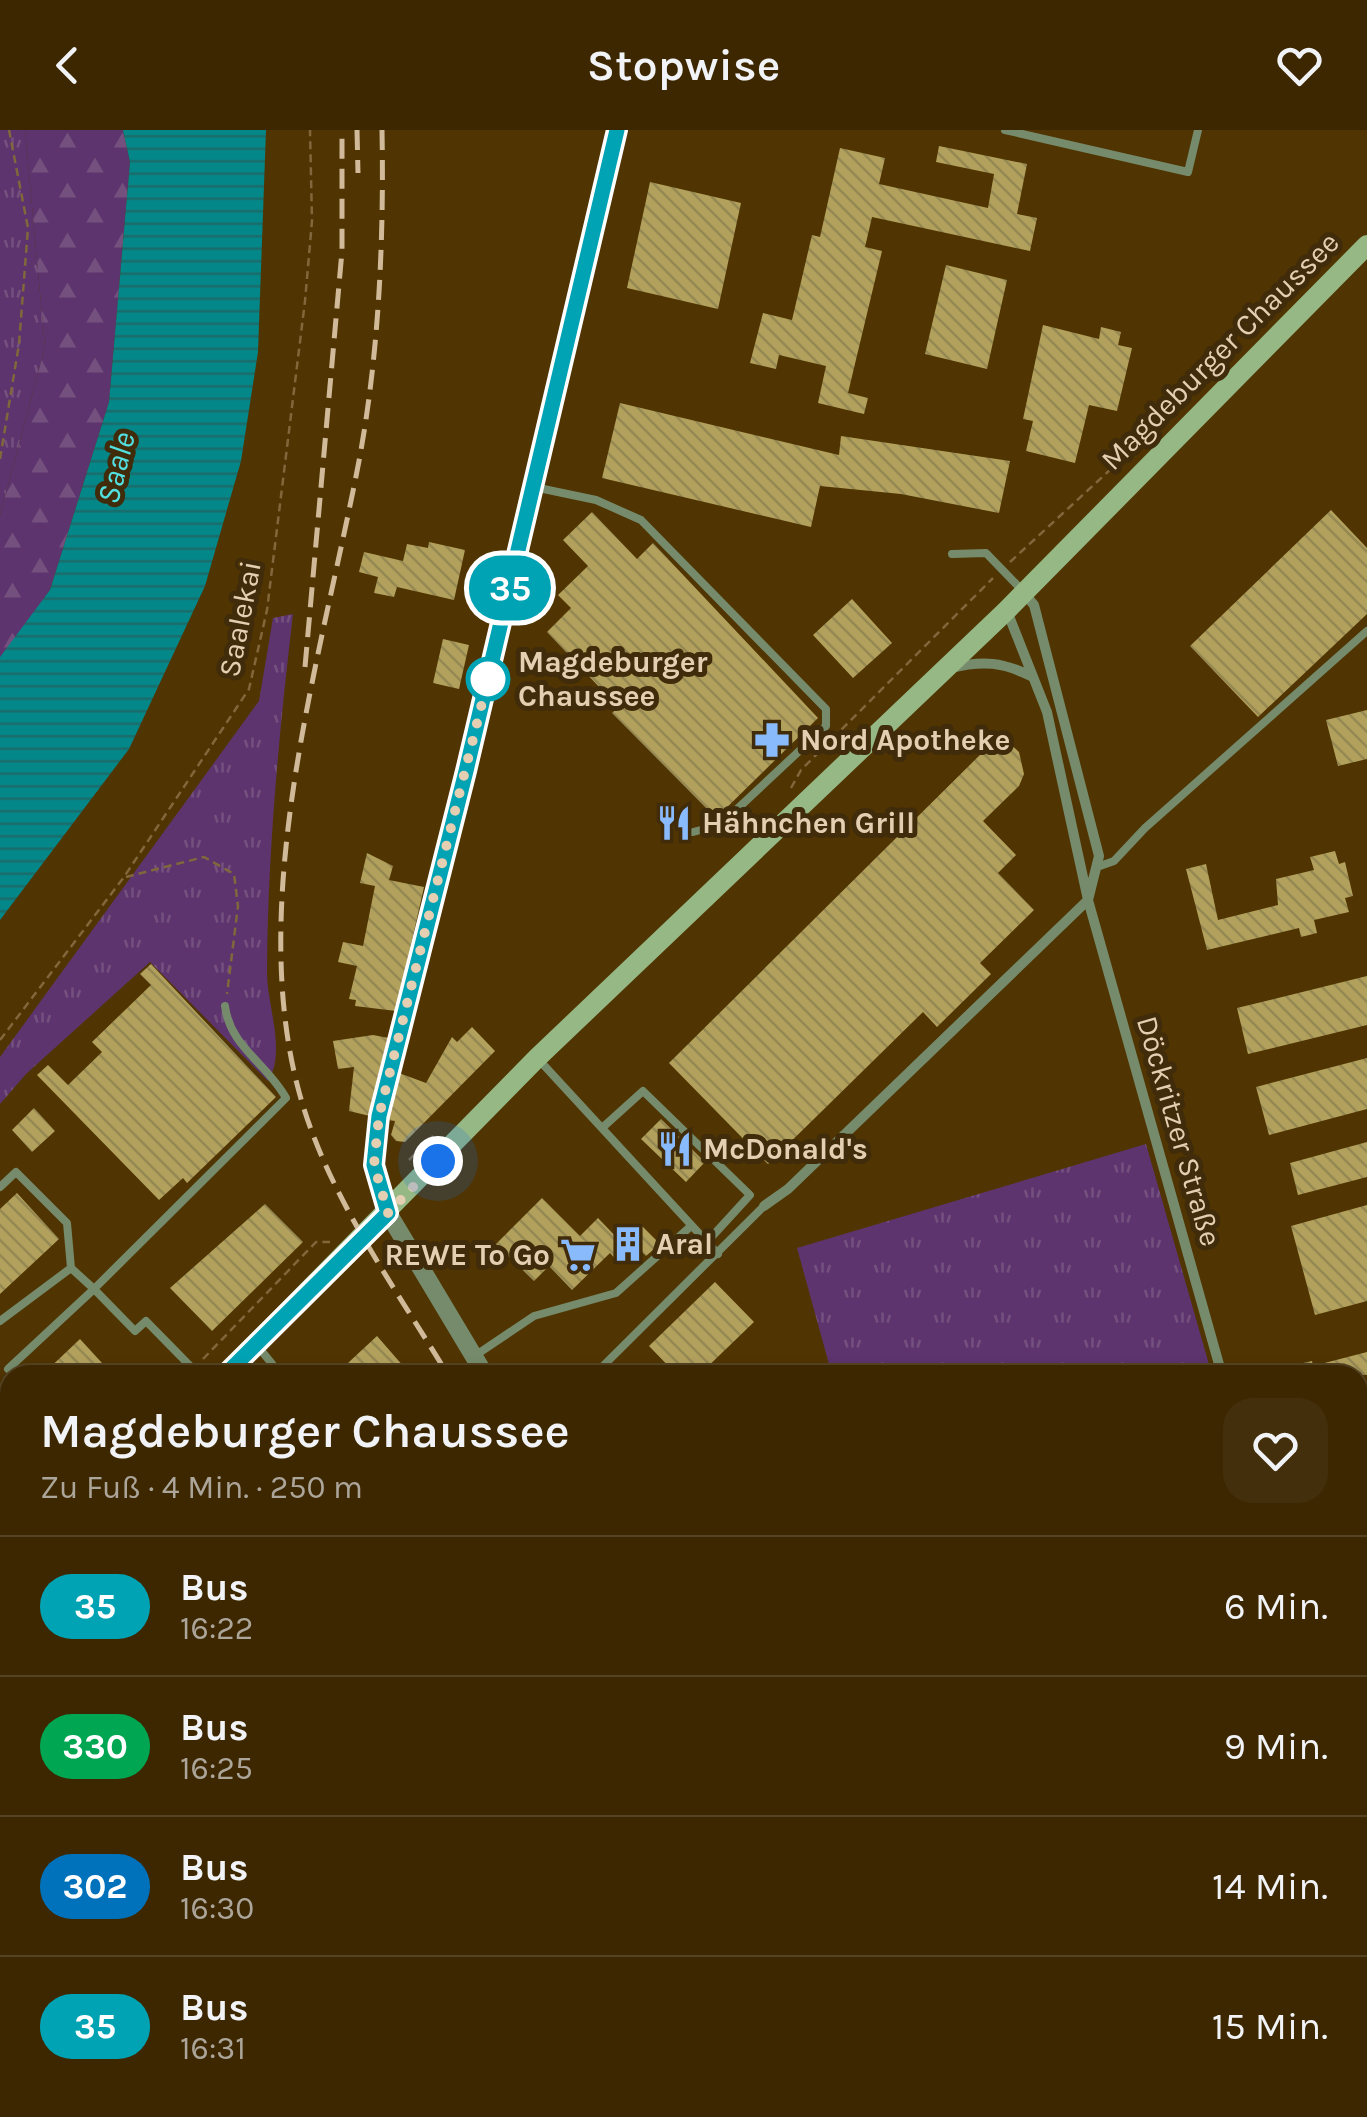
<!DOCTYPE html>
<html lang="de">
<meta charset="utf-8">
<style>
:root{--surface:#3c2701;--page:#432f0b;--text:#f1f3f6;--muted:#aca599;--line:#554423}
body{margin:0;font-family:Karla,sans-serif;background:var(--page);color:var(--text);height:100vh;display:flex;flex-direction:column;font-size:38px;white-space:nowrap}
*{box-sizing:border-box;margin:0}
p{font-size:32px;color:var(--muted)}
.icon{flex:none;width:55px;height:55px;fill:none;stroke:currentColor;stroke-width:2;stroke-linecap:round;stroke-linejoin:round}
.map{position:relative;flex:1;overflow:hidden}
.drawer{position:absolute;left:0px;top:1235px;width:1368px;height:752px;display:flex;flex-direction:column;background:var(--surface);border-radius:30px 30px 0 0;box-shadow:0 5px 15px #0003,0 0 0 2px var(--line)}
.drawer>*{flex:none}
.badge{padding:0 20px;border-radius:32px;font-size:35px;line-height:65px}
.you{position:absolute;width:50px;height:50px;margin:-25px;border:8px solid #fff;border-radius:50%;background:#1a73e8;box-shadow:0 0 0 15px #1a73e833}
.map>.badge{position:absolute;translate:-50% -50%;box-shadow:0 0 0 5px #fff}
.round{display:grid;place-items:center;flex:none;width:105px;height:105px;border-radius:30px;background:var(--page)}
.head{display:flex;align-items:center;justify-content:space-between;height:170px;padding:0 40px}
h1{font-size:48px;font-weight:600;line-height:75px}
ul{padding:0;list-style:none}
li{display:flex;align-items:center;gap:30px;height:140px;padding:0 40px;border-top:2px solid var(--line)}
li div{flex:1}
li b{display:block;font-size:38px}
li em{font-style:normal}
li .badge{min-width:110px;font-weight:700;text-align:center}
header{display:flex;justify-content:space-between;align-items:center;height:130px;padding:0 40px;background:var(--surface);font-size:45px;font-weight:600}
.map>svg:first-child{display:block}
.grass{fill:url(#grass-tufts)}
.forest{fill:url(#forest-firs)}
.water{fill:url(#water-rules)}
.building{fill:url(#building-back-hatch)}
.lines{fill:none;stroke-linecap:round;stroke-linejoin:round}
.path{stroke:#81673b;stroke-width:2.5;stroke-dasharray:8 5;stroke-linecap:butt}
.service{stroke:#758b6b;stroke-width:8}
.minor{stroke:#758b6b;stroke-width:10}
.tertiary{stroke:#758b6b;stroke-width:18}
.secondary{stroke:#95b884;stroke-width:20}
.tram{stroke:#d0ba9a;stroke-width:2.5}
.rail{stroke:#d0ba9a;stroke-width:5;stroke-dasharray:20 10;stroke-linecap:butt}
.line-casing{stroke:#fff;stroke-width:22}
.line{stroke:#00a3b4;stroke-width:15}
.walk{stroke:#e4cfb2;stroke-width:10;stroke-dasharray:0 18}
.stop-dot{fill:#fff;stroke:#00a3b4;stroke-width:5}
.labels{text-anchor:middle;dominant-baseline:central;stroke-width:10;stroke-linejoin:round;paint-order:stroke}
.street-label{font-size:30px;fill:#e4cfb2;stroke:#402c0b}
.stop-label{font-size:30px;font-weight:bold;fill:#e4cfb2;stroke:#402c0b;text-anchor:start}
.poi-label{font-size:30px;font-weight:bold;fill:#e4cfb2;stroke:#402c0b;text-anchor:start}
.water-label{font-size:32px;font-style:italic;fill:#53e0e1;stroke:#402c0b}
</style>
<header><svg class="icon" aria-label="back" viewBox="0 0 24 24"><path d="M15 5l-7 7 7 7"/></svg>Stopwise<svg class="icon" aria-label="heart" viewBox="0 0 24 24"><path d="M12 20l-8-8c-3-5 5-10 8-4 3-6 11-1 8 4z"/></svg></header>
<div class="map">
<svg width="1367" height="1987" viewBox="0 0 1367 1987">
<defs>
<pattern id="grass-tufts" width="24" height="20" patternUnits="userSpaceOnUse" patternTransform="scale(2.5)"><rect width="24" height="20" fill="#5d346d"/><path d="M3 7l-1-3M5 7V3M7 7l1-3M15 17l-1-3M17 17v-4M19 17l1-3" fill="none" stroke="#74507f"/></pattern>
<pattern id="forest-firs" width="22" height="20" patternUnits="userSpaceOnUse" patternTransform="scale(2.5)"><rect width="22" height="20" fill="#5d346d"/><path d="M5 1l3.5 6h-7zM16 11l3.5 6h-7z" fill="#74507f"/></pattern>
<pattern id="water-rules" width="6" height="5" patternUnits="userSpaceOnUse" patternTransform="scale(2.5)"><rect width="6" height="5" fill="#048788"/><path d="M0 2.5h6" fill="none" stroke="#1a6d6b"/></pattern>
<pattern id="building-back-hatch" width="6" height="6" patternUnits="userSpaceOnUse" patternTransform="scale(2.5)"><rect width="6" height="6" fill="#b2a15d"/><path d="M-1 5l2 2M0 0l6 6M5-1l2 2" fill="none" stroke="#968853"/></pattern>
</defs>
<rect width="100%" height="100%" fill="#503401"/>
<path class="grass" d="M0,0h25l20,217 -45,168z
M293,484c-14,119 -25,235 -26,355 -1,34 20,83 1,112l-118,-119 -124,112 -26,30v-47l259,-356 14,-83z
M1146,1014l66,231h-380l-35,-127z"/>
<path class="forest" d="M25,0h98l7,32 -21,240 -59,188 -50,70v-145l45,-168z"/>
<path class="water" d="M123,0h143l-8,222 -17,109 -36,125 -76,163 -129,171v-263l50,-67 59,-188 21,-240z"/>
<path class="building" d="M939,16l88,18 -10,50 20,4 -7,33 -158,-34 -7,30 17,4 -34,142 20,5 -4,16 -46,-11 8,-37 -47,-11 -3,14 -26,-6 13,-50 29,7 20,-85 8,2 20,-89 45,10 -6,26 109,24 6,-34 -58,-12z
M650,52l91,21 -23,106 -91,-21z
M946,135l61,15 -20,89 -62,-15z
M1043,195l56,14 2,-12 20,5 -3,13 14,3 -15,63 -28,-6 -14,58 -49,-12 7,-30 -10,-2z
M620,273l219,52 2,-19 169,25 -11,52 -98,-19 -81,-8 -9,41 -209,-49z
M1331,380l36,38v66l-109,103 -68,-71z
M592,382l45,47 16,-16 165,175 -102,100 -104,-105 6,-6 -71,-75 24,-24 -13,-13 30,-29 -25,-26z
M429,412l36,8 -11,50 -57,-13 -3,10 -20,-4 4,-16 -19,-5 5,-20 39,9 4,-17 21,4z
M852,469l40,44 -39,35 -40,-43z
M443,509l26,6 -10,44 -26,-6z
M1367,580v49l-29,7 -12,-46z
M1007,611l12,11 5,22 -5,12 -36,35 33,34 -18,18 36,37 -54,53 11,11 -54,53 -14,-15 -155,152 -99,-101 322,-319z
M1335,721l4,13 6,-2 8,34 -8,2 4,14 -35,8 3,13 -16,4 -2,-9 -92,22 -21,-81 20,-5 12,56 60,-15 -2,-26 38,-9 -4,-13z
M367,723l26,13 -4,14 35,7 -28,124 -41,-5 1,-6 -7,-1 8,-33 -19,-4 5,-20 20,4 12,-60 -15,-3z
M151,834l125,133 -89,86 -4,-5 -24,22 -122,-125 11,-10 20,20 34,-33 -10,-10 59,-57 -11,-11z
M1367,846v49l-119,29 -11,-46z
M472,897l23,24 -90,91 -9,-1 -5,-6 4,-14 -8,-1 12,-47 27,10 26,-46 5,5z
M373,905l16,3 -19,78 -21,-5 5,-44 -16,2 -5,-28z
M1367,928v51l-98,26 -13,-48z
M34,978l21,23 -23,21 -20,-22z
M661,989l44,43 -19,20 -45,-43z
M1367,1012v35l-69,18 -8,-32z
M17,1063l42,46 -59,55v-85z
M542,1068l38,38 18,-18 23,24 19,-18 20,20 -14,12 -10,-10 -17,17 -9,-10 -38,37 -23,-24 -15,15 -38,-37z
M265,1074l38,38 -91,89 -42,-43z
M1367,1075v96l-52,14 -24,-89z
M715,1152l39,40 -55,53h-22l-28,-29z
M377,1206l34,39h-76z
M80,1209l33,36h-71z
M1367,1222v23h-93l-1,-5 39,-9 1,5z"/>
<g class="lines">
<path class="path" d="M0,329l19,-115 9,-116 -19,-98
M1010,432l178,-164
M791,658l10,-18 192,-192
M126,747l78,-20 30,17 4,32 -11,88
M0,910l124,-163 125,-188 18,-79 38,-309 7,-80 -2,-91
M409,1030l26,-26
M203,1229l113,-117h14
M0,1494l10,-10
M0,1862l10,-3
M244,1978l2,9
M448,1978l4,9
M513,1978l4,9
M303,1987l22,-9"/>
<path class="service" d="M1005,0l183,42 10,-42
M534,357l62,13 45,20 185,189v17l-106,99 -27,7
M952,424l34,-1 35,36
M1100,736l14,-5 31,-33 222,-197
M540,931l178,193
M602,998l41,-37 107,104 -43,47
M0,1057l16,-15 51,51 4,45 23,21 192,-191c-19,-35 -56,-51 -61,-92
M0,1191l71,-53
M256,1214l25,31
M476,1225l58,-39 82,-23 75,-67
M14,1245l-6,-6 86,-80 41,42 11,-10 53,54
M594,1245l170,-169
M0,1409l10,11
M917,1978l6,9"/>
<path class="minor" d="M1007,481l40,101 41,188 134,475
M951,538c32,-8 52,-6 82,9
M764,1076l24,-17 300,-289 11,-44 -65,-251 -10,-12
M387,1082l-12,-47 4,-49 101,-402 137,-584
M210,1978l3,9
M477,1978l4,9
M816,1978l6,9
M335,1987l22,-9"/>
<path class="tertiary" d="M388,1083l97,162"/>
<path class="secondary" d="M225,1245l312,-317 469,-447 361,-366
M0,1459l10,-10
M1358,1462l9,-2
M0,1841l10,-4"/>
<path class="tram" d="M0,1845l10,4
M0,1880l10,15
M0,1979l10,-14
M16,1987l7,-9
M40,1987l6,-9"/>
<path class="rail" d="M357,0l1,43
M382,0c2,109 -3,224 -23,331 -37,193 -112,433 -61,627 27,104 95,196 150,287
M305,537l37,-416v-121
M884,1978l5,9"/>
</g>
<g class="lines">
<defs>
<path id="line" d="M225,1245l163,-162 -14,-48 5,-49 87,-345 151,-641"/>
</defs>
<use href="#line" class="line-casing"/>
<use href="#line" class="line"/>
<path class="walk" d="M438,1031l-50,52 -14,-48 5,-49 109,-437"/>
</g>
<defs>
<symbol id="pharmacy-bare" viewBox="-9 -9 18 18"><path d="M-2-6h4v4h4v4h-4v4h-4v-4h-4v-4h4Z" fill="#89bafc" stroke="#402c0b" stroke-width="2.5" paint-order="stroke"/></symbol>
<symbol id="restaurant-bare" viewBox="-9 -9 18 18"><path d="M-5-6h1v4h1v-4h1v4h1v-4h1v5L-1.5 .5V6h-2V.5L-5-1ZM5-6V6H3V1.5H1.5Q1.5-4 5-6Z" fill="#89bafc" stroke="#402c0b" stroke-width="2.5" paint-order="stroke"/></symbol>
<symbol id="building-bare" viewBox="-9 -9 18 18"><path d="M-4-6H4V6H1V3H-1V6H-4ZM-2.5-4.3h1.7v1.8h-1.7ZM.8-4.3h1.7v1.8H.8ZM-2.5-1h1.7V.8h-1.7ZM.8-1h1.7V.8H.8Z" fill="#89bafc" stroke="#402c0b" stroke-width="2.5" paint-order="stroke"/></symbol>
<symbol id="supermarket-bare" viewBox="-9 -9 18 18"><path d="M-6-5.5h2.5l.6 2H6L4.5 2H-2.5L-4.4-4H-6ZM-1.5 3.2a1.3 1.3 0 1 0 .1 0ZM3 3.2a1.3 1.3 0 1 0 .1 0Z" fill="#89bafc" stroke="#402c0b" stroke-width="2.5" paint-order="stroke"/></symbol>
</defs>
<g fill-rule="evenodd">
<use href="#pharmacy-bare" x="747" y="585" width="50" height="50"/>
<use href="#restaurant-bare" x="649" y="668" width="50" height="50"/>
<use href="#restaurant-bare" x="650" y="994" width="50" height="50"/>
<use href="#building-bare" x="603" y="1089" width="50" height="50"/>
<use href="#supermarket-bare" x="553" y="1100" width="50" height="50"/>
</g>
<circle class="stop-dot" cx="488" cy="549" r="20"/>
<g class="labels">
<g class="street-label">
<text transform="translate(1220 221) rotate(-45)">Magdeburger Chaussee</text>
<text transform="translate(240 489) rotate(-79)">Saalekai</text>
<text transform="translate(1179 1001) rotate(74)">Döckritzer Straße</text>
</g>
<g class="stop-label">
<text x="518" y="532">Magdeburger<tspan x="518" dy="34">Chaussee</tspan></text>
</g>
<g class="poi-label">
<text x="800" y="610">Nord Apotheke</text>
<text x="702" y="693">Hähnchen Grill</text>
<text x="703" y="1019">McDonald's</text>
<text x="656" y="1114">Aral</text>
<text x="550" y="1125" text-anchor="end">REWE To Go</text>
</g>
<g class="water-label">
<text transform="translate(116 338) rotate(-76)">Saale</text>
</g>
</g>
</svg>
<div class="you" style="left:438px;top:1031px"></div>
<b class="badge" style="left:510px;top:458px;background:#00a3b4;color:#fff">35</b>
<section class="drawer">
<div class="head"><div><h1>Magdeburger Chaussee</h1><p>Zu Fuß · 4 Min. · 250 m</p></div><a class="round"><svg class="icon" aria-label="heart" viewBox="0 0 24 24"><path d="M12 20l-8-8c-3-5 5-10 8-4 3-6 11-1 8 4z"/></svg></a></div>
<ul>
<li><span class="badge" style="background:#00a3b4;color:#fff">35</span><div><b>Bus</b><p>16:22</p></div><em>6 Min.</em></li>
<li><span class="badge" style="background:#00a651;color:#fff">330</span><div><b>Bus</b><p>16:25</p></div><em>9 Min.</em></li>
<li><span class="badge" style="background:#0072bc;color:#fff">302</span><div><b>Bus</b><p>16:30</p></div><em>14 Min.</em></li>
<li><span class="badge" style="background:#00a3b4;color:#fff">35</span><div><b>Bus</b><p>16:31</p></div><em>15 Min.</em></li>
</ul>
</section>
</div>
